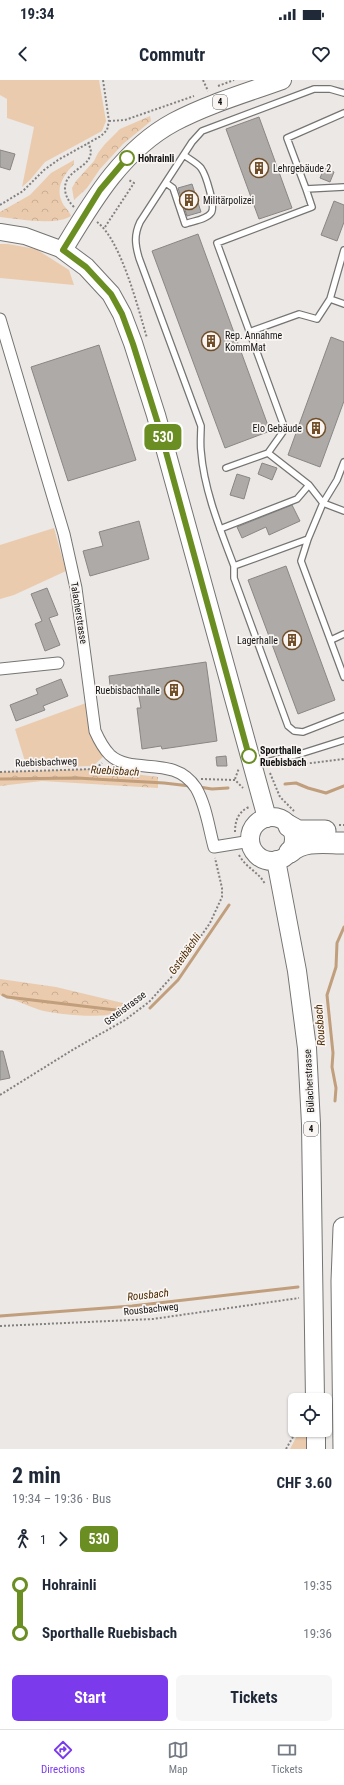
<!DOCTYPE html>
<meta charset="utf-8">
<style>
:root{--surface:#fff;--page:#f6f6f7;--text:#1f2937;--muted:#747a83;--line:#e0e1e3;--accent:#7c3aed}
body{margin:0;font-family:"Roboto Condensed",sans-serif;background:var(--page);color:var(--text);height:100vh;display:flex;flex-direction:column;font-size:15px;white-space:nowrap}
*{box-sizing:border-box;margin:0}
p{font-size:13px;color:var(--muted)}
.icon{flex:none;width:22px;height:22px;fill:none;stroke:currentColor;stroke-width:2;stroke-linecap:round;stroke-linejoin:round}
.map{position:relative;height:1369px;overflow:hidden}
.side{display:flex;flex-direction:column;background:var(--surface);flex:1}
.side>*{flex:none}
.badge{padding:0 8px;border-radius:6px;font-size:14px;line-height:26px}
.tools{position:absolute;left:288px;top:1313px;display:grid;gap:8px}
.tools a{display:grid;place-items:center;width:44px;height:44px;border-radius:6px;background:var(--surface);box-shadow:0 1px 3px #0004;font-size:20px}
.map>.badge{position:absolute;translate:-50% -50%;box-shadow:0 0 0 2px #fff}
.legs{display:flex;align-items:center;gap:6px;height:44px;padding:0 12px;font-size:13px}
.legs p{margin-inline-start:auto}
.overview{display:flex;align-items:center;justify-content:space-between;height:68px;padding:0 12px}
h1{font-size:22px;font-weight:700;line-height:30px}
.button{display:flex;gap:8px;margin-top:auto;padding:8px 12px}
.button a{flex:1;height:46px;border-radius:6px;background:var(--accent);color:#fff;font-size:16px;font-weight:700;line-height:46px;text-align:center}
.button a+a{background:var(--page);color:var(--text)}
ul{padding:0 12px;list-style:none}
li{display:flex;align-items:center;gap:14px;height:48px;font-size:15px}
li i{display:grid;place-items:center;width:6px;height:100%;margin:0 5px;background:currentColor}
li i::after{content:'';width:10px;height:10px;margin:-5px;border:3px solid;border-radius:50%;background:var(--surface)}
li p{margin-inline-start:auto}
li:first-child i{background:linear-gradient(#0000 50%,currentColor 0)}
li:last-child i{background:linear-gradient(currentColor 50%,#0000 0)}
.status{display:flex;justify-content:space-between;align-items:center;height:28px;padding:0 20px;background:var(--surface);direction:ltr}
.status svg{height:11px;fill:currentColor}
header{display:flex;justify-content:space-between;align-items:center;height:52px;padding:0 12px;background:var(--surface);font-size:18px;font-weight:700}
.tabs{display:flex;justify-content:space-around;align-items:center;height:56px;border-top:1px solid var(--line);background:var(--surface);font-size:11px;color:var(--muted)}
.tabs a{display:grid;justify-items:center;gap:2px}
.tabs .active{color:var(--accent)}
.map>svg:first-child{display:block}
.green{fill:#ebcbad}
.forest{fill:url(#forest-crowns)}
.lines{fill:none;stroke-linecap:round;stroke-linejoin:round}
.stream{stroke:#c19e7c;stroke-width:3}
.building{fill:#adaaa8;stroke:#898785}
.lane-casing{stroke:#767472;stroke-width:8}
.street-casing{stroke:#767472;stroke-width:13}
.secondary-casing{stroke:#767472;stroke-width:18}
.primary-casing{stroke:#767472;stroke-width:20}
.highway-casing{stroke:#767472;stroke-width:23}
.path{stroke:#838180;stroke-width:2;stroke-dasharray:2 2;stroke-linecap:butt}
.lane{stroke:#fff;stroke-width:5.5}
.street{stroke:#fff;stroke-width:11}
.secondary{stroke:#fff;stroke-width:16}
.primary{stroke:#fff;stroke-width:18}
.highway{stroke:#fff;stroke-width:21}
.line-1-casing{stroke:#fff;stroke-width:9}
.line-1{stroke:#6b8e23;stroke-width:6}
.stop-1-dot{fill:#fff;stroke:#6b8e23;stroke-width:2}
.labels{text-anchor:middle;dominant-baseline:central;stroke-width:3.5;stroke-linejoin:round;paint-order:stroke}
.shield{fill:#f8f5f3;stroke:#585756;stroke-width:1}
.shield-label{font-size:9px;font-weight:bold;fill:#141313}
.stop-label{font-size:10px;font-weight:bold;fill:#141313;stroke:#f8f5f3;text-anchor:start}
.poi-label{font-size:10px;fill:#141313;stroke:#f8f5f3;text-anchor:start}
.street-label{font-size:10px;fill:#141313;stroke:#f8f5f3}
.water-label{font-size:11px;font-style:italic;fill:#4d2a00;stroke:#f8f5f3}
</style>
<div class="status"><b>19:34</b><svg viewBox="0 0 49 12"><path d="M0 12V9h3v3zM5 12V6h3v6zM10 12V3h3v9zM15 12V0h3v12zM26 1h20v11H26zM47 4h2v5h-2z"/></svg></div>
<header><svg class="icon" aria-label="back" viewBox="0 0 24 24"><path d="M15 5l-7 7 7 7"/></svg>Commutr<svg class="icon" aria-label="heart" viewBox="0 0 24 24"><path d="M12 20l-8-8c-3-5 5-10 8-4 3-6 11-1 8 4z"/></svg></header>
<div class="map">
<svg width="344" height="1369" viewBox="0 0 344 1369">
<defs>
<pattern id="forest-crowns" width="20" height="18" patternUnits="userSpaceOnUse"><rect width="20" height="18" fill="#ebcbad"/><path d="M2 6a3 3 0 1 1 6 0M12 15a3 3 0 1 1 6 0" fill="none" stroke="#c9ad94"/></pattern>
</defs>
<rect width="100%" height="100%" fill="#ebe8e6"/>
<path class="green" d="M0,0h99l7,41 -4,10 -57,31 -15,18 -8,7 12,-60 -27,-9v-19l-7,-4z
M0,164h8l28,5 33,21 5,15 -74,-7z
M54,448l12,43 -52,24 -14,4v-54z
M86,623c3,20 5,37 18,53l-11,10 -66,2 -12,-39z
M300,1350h11v19h-21z"/>
<path class="forest" d="M150,36l1,5 -28,23 -23,25 -13,19 -13,12 -2,-12 4,-7 18,-20 4,-8 7,-9 15,-15z
M74,80v4c-10,11 -19,23 -12,38 2,5 7,8 9,14 -15,10 -53,3 -71,1v-5l30,-17 21,-22z
M95,689l63,8v11l-116,-7 -42,5v-14z
M0,899l56,8 71,17c-4,3 -9,7 -13,9 -12,6 -60,1 -74,-3 -13,-4 -26,-11 -40,-15z"/>
<g class="lines">
<path class="stream" d="M0,699l77,-1 87,5 26,3
M285,704l11,-1 12,5 18,5 18,-7
M199,707l13,2 16,-1
M3,915l4,2 117,14
M150,928l28,-28 51,-75
M335,1021l1,-13 -4,-21 1,-14 -6,-58 9,-28 1,-24 7,-16
M0,1236l132,-10 166,-19"/>
</g>
<path class="building" d="M259,37l33,91 -33,11 -33,-90z
M0,70l15,4 -5,16 -10,-3z
M324,88l10,4 -4,10 -10,-4z
M192,104l9,28 -14,4 -9,-28z
M334,121l10,4v17l-7,19 -16,-6z
M198,154l72,197 -45,17 -73,-197z
M331,257l13,5v59l-24,66 -32,-12z
M99,265l37,115 -68,21 -37,-114z
M262,383l15,5 -5,12 -14,-6z
M237,394l13,4 -6,21 -14,-4z
M292,425l8,16 -31,14 -3,-8 -24,11 -5,-11z
M139,441l10,38 -59,17 -7,-25 20,-5 -4,-14z
M286,486l49,134 -37,14 -50,-134z
M47,508l11,27 -9,3 11,27 -15,6 -10,-27 7,-3 -11,-27z
M206,582l11,79 -55,8 -1,-3 -19,3 -5,-41h4l-3,-17 -27,3 -2,-18z
M61,599l7,17 -25,10 2,4 -29,11 -6,-16 28,-11 -2,-5z
M226,676l1,10h-10l-1,-9z
M0,971h3l7,27 -10,2z"/>
<g class="lines">
<defs>
<path id="lane" d="M166,103l7,5 12,36c7,-3 21,-4 26,-11 5,-6 -5,-38 -10,-45 -4,-5 -12,-9 -17,-13
M306,109l-19,-51 57,-25
M330,219l14,5
M249,252l50,-18 18,5 13,-20 14,-49
M268,373l17,-24 -68,-186 95,-36 -6,-18 38,-2
M344,382l-7,18 -14,23 -15,36 -7,22 43,116
M226,388l42,-15 41,32 14,18 21,8
M220,449l77,-30 12,-14
M308,459l-74,27v12l54,148 6,5 9,1 41,-16
M234,486c-14,-37 -30,-76 -33,-115 -1,-8 0,-17 0,-25l-62,-168c-4,-14 -5,-23 1,-36l52,-80 10,-11 112,-42h16l14,4
M331,560l13,-6
M255,685l48,-12 41,-13"/>
<path id="street" d="M0,239l64,215 12,54 19,143c4,9 8,17 15,24 23,21 64,-1 86,33 10,17 13,41 18,59l37,-6
M0,589l58,-6"/>
<path id="secondary" d="M0,152l25,4 38,14"/>
<path id="primary" d="M250 759a22 22 0 1 1 44 0a22 22 0 1 1-44 0Z
M267,738l-111,-403 -23,-72 -11,-29 -11,-20 -25,-27 -23,-17c29,-48 59,-100 111,-128 34,-18 72,-29 108,-42
M276,780l21,111 10,77 4,76 4,276
M316,1350v19"/>
<path id="highway" d="M289,746l9,5h27
M290,772c14,-13 35,-9 54,-9
M344,1369l-2,-168 2,-53"/>
</defs>
<use href="#lane" class="lane-casing"/>
<use href="#street" class="street-casing"/>
<use href="#secondary" class="secondary-casing"/>
<use href="#primary" class="primary-casing"/>
<use href="#highway" class="highway-casing"/>
<path class="path" d="M203,0l5,11
M218,6l16,-6
M109,41l16,-1 69,-24
M0,125l23,-14 21,-21 14,-10 43,-24 6,-6 2,-9 -6,-41
M74,127c-5,-5 -8,-10 -9,-17 -1,-19 21,-21 25,-34 2,-5 0,-9 -2,-13
M97,142c24,18 41,86 50,116
M105,147l29,-44 -5,-3
M286,686l58,-7
M0,692l95,-3 7,-6
M270,693l10,24 14,14
M201,699l34,1 8,8
M235,699l4,-11
M339,745h5
M235,752c0,-11 3,-20 14,-25v-1
M239,775c7,13 20,17 26,29
M0,1015l74,-46 51,-29 24,-18 27,-30 34,-49 12,-26v-9l-7,-30
M0,1246l153,-7 146,-21
M286,1369l11,-19"/>
<use href="#lane" class="lane"/>
<use href="#street" class="street"/>
<use href="#secondary" class="secondary"/>
<use href="#primary" class="primary"/>
<use href="#highway" class="highway"/>
</g>
<g class="lines">
<defs>
<path id="line-1" d="M127,78l-27,32 -37,60 23,17 25,27 11,20 11,30 27,86 89,326"/>
</defs>
<use href="#line-1" class="line-1-casing"/>
<use href="#line-1" class="line-1"/>
</g>
<defs>
<symbol id="building-ring" viewBox="-11 -11 22 22"><circle r="9.5" fill="#f8f5f3" stroke="#724e28" stroke-width="1.5"/><path d="M-4-6H4V6H1V3H-1V6H-4ZM-2.5-4.3h1.7v1.8h-1.7ZM.8-4.3h1.7v1.8H.8ZM-2.5-1h1.7V.8h-1.7ZM.8-1h1.7V.8H.8Z" fill="#724e28"/></symbol>
</defs>
<g fill-rule="evenodd">
<use href="#building-ring" x="248" y="77" width="22" height="22"/>
<use href="#building-ring" x="178" y="109" width="22" height="22"/>
<use href="#building-ring" x="200" y="250" width="22" height="22"/>
<use href="#building-ring" x="305" y="337" width="22" height="22"/>
<use href="#building-ring" x="281" y="549" width="22" height="22"/>
<use href="#building-ring" x="163" y="599" width="22" height="22"/>
</g>
<g class="stop-1-dot">
<circle cx="127" cy="78" r="7"/>
<circle cx="249" cy="676" r="7"/>
</g>
<g class="labels">
<g class="shield">
<rect x="213" y="15" width="14" height="14" rx="3"/>
<rect x="304" y="1042" width="14" height="14" rx="3"/>
</g>
<g class="shield-label">
<text x="220" y="22">4</text>
<text x="311" y="1049">4</text>
</g>
<g class="stop-label">
<text x="138" y="78">Hohrainli</text>
<text x="260" y="670">Sporthalle<tspan x="260" dy="12">Ruebisbach</tspan></text>
</g>
<g class="poi-label">
<text x="273" y="88">Lehrgebäude 2</text>
<text x="203" y="120">Militärpolizei</text>
<text x="225" y="255">Rep. Annahme<tspan x="225" dy="12">KommMat</tspan></text>
<text x="302" y="348" text-anchor="end">Elo Gebäude</text>
<text x="278" y="560" text-anchor="end">Lagerhalle</text>
<text x="160" y="610" text-anchor="end">Ruebisbachhalle</text>
</g>
<g class="street-label">
<text transform="translate(79 533) rotate(81)">Talacherstrasse</text>
<text transform="translate(46 682) rotate(-2)">Ruebisbachweg</text>
<text transform="translate(125 928) rotate(-37)">Gsteistrasse</text>
<text transform="translate(309 1001) rotate(-93)">Bülacherstrasse</text>
<text transform="translate(151 1229) rotate(-6)">Rousbachweg</text>
</g>
<g class="water-label">
<text transform="translate(115 691) rotate(3)">Ruebisbach</text>
<text transform="translate(185 874) rotate(-55)">Gsteibächli</text>
<text transform="translate(320 945) rotate(-94)">Rousbach</text>
<text transform="translate(148 1215) rotate(-6)">Rousbach</text>
</g>
</g>
</svg>
<div class="tools">
<a><svg class="icon" aria-label="locate" viewBox="0 0 24 24"><circle cx="12" cy="12" r="6"/><path d="M12 2v4M12 18v4M2 12h4M18 12h4"/></svg></a>
</div>
<b class="badge" style="left:163px;top:357px;background:#6b8e23;color:#fff">530</b>
</div>
<section class="side">
<div class="overview"><div><h1>2 min</h1><p>19:34 – 19:36 · Bus</p></div><b>CHF 3.60</b></div>
<div class="legs"><svg class="icon" aria-label="walk" viewBox="0 0 24 24"><circle cx="13" cy="4" r="2"/><path d="M13 8l-2 6 4 7M11 14l-3 7M7 12l3-4h3l4 4"/></svg>1<svg class="icon" aria-label="forward" viewBox="0 0 24 24"><path d="M9 5l7 7-7 7"/></svg><b class="badge" style="background:#6b8e23;color:#fff">530</b></div>
<ul>
<li><i style="color:#6b8e23"></i><b>Hohrainli</b><p>19:35</p></li>
<li><i style="color:#6b8e23"></i><b>Sporthalle Ruebisbach</b><p>19:36</p></li>
</ul>
<div class="button"><a>Start</a><a>Tickets</a></div>
</section>
<nav class="tabs">
<a class="active"><svg class="icon" aria-label="directions" viewBox="0 0 24 24"><path d="M12 3l9 9-9 9-9-9zM9 14v-3h6M13 9l2 2-2 2"/></svg>Directions</a>
<a><svg class="icon" aria-label="map" viewBox="0 0 24 24"><path d="M3 6l6-2 6 2 6-2v14l-6 2-6-2-6 2zM9 4v14M15 6v14"/></svg>Map</a>
<a><svg class="icon" aria-label="tickets" viewBox="0 0 24 24"><path d="M3 7h18v10H3zM15 7v10"/></svg>Tickets</a>
</nav>
